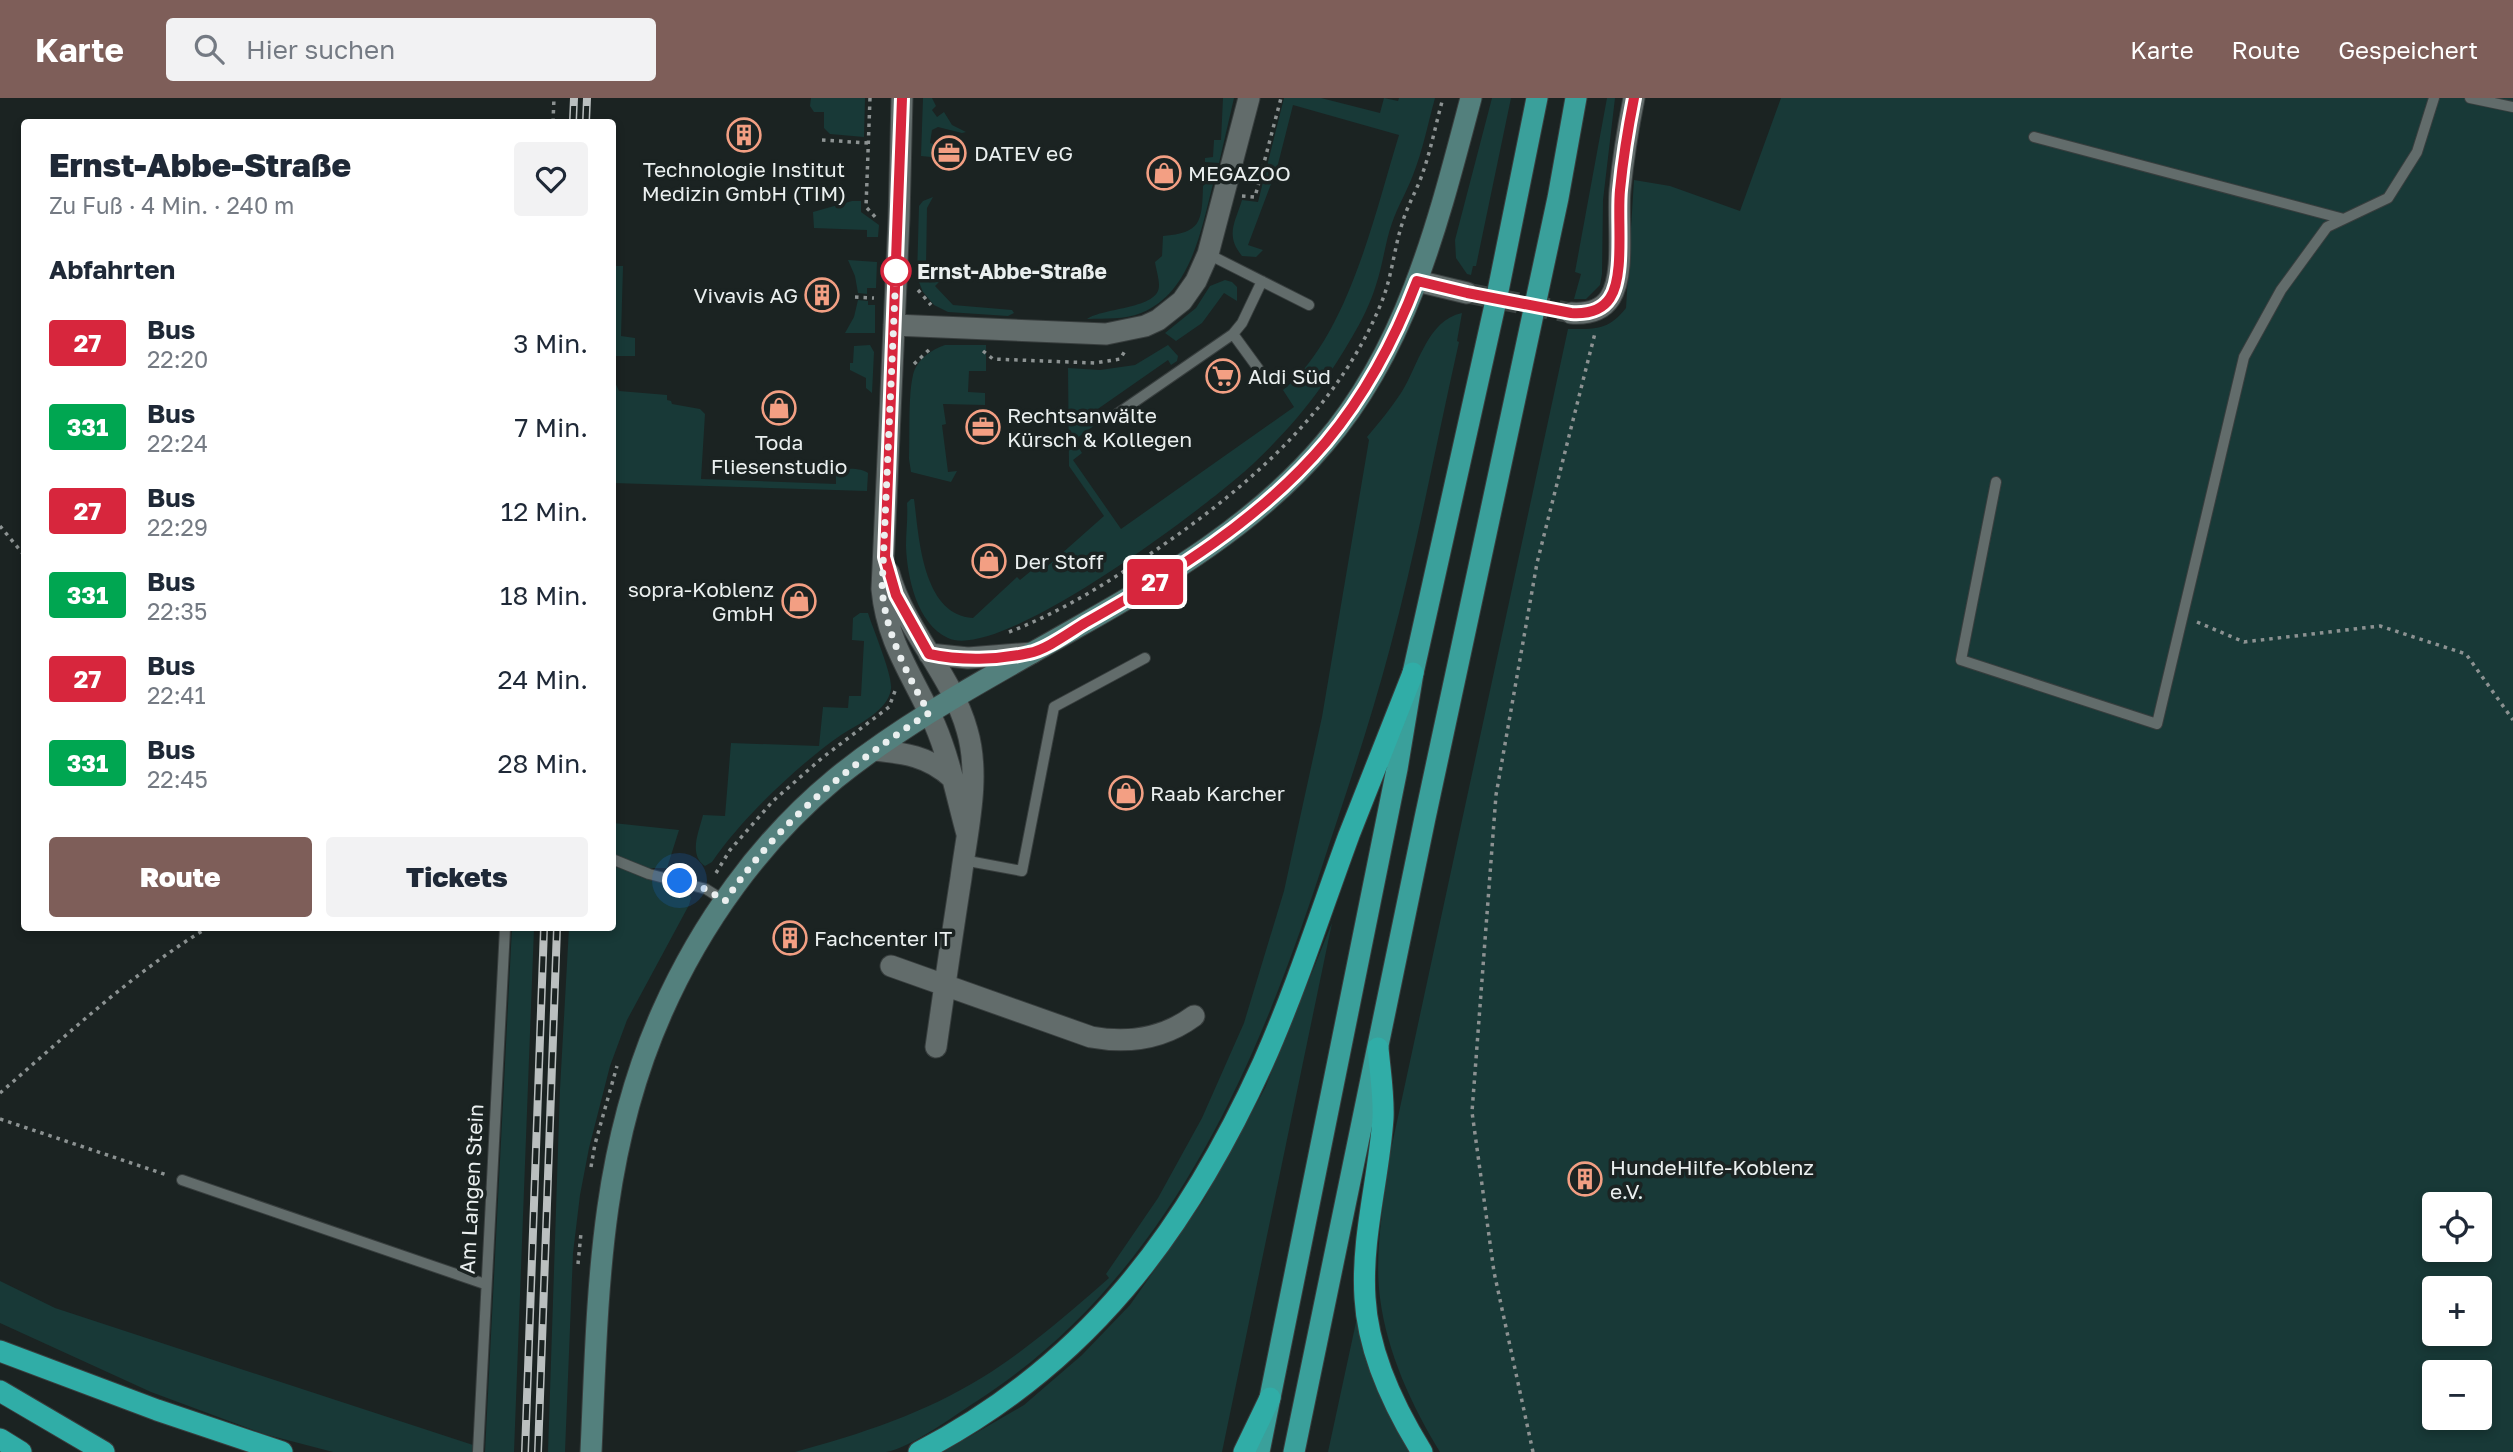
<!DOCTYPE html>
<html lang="de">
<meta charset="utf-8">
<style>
:root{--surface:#fff;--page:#f2f2f3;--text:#1f2937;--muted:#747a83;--accent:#7e5e59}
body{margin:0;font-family:"Golos Text",sans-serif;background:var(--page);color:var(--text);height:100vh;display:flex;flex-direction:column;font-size:26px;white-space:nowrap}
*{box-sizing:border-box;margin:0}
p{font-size:23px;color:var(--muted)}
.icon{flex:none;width:38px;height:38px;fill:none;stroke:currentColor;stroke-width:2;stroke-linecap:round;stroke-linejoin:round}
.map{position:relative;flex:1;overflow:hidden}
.sheet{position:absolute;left:21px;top:21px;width:595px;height:812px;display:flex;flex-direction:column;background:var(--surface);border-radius:7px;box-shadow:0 4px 10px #0003}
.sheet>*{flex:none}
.badge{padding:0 14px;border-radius:5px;font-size:24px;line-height:46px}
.fabs{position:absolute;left:2422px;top:1094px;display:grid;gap:14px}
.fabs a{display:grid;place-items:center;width:70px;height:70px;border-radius:7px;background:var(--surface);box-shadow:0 4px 10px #0003;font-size:35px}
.you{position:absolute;width:35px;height:35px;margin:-18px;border:5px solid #fff;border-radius:50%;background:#1a73e8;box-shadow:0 0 0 10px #1a73e833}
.map>.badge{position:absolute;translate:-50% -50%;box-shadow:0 0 0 4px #fff}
h2{padding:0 28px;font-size:26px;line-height:63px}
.round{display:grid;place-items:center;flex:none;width:74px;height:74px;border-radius:7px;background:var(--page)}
.summary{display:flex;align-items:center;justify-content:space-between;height:119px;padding:0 28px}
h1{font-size:33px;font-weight:800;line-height:52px}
.primary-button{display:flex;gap:14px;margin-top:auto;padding:14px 28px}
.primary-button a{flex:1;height:80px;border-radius:7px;background:var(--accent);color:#fff;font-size:28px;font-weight:800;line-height:80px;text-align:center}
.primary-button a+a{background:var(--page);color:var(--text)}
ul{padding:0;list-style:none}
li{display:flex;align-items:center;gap:21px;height:84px;padding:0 28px}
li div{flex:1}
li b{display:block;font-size:26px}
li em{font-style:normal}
li .badge{min-width:77px;font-weight:700;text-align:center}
header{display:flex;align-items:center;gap:42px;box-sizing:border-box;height:98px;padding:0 35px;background:var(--accent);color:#fff}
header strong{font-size:33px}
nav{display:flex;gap:38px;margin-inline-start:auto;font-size:24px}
.search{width:490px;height:63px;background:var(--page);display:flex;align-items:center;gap:18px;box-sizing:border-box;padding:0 24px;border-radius:7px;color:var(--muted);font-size:26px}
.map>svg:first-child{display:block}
.green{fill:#183937;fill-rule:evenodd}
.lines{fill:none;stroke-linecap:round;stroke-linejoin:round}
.tertiary-tunnel{stroke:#3a4241;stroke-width:21;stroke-dasharray:21 10;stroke-linecap:butt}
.service-casing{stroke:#383e3e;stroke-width:12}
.minor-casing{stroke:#383e3e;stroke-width:23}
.tertiary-casing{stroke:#383e3e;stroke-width:23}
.secondary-casing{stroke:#383e3e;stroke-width:23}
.trunk-casing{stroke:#383e3e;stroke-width:23}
.motorway-casing{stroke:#383e3e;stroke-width:23}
.path{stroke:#8c9292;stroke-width:3.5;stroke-dasharray:3.5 5;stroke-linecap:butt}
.service{stroke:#626c6b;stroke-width:10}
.minor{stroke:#626c6b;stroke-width:21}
.tertiary{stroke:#626c6b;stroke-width:21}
.secondary{stroke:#53807d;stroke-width:21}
.trunk{stroke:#3aa09b;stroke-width:21}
.motorway{stroke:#30ada7;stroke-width:21}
.rail-casing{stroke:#babfbf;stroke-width:8}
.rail{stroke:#1b2322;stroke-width:5;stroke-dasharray:16;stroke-linecap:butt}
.line-casing{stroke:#fff;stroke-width:16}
.line{stroke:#d7263d;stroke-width:10}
.walk{stroke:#eaefef;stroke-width:7;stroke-dasharray:0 12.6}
.stop-dot{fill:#fff;stroke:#d7263d;stroke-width:3.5}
.labels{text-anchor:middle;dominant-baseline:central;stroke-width:7;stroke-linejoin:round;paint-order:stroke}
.poi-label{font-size:21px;fill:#eaefef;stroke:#1b2322;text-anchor:start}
.stop-label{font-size:21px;font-weight:bold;fill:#eaefef;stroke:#1b2322;text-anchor:start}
.street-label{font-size:21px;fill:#eaefef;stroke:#1b2322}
</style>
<header>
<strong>Karte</strong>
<div class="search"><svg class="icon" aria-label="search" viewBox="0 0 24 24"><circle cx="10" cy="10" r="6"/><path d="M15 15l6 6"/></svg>Hier suchen</div>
<nav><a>Karte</a><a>Route</a><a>Gespeichert</a></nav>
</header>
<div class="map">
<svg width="2513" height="1354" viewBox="0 0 2513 1354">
<rect width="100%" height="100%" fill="#1b2322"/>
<path class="green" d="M811,0h54l-1,39 -34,-3 -6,-6v-16h-10l-4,-6z
M923,0h9l4,8 -4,4 5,7 7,-5 8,13 14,7 -4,1 -24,-6 -6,3 -2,13 4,1 -3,13 -10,-1z
M1223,0h11l-15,65 -14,-1v-4l8,-1 1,-17h7z
M1284,0h37l59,15 4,-15 14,3 1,-3h36c-7,25 -12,52 -22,77 -6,16 -15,31 -21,48 -7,20 -9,41 -16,62 -11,36 -35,70 -55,102 -19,27 -43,53 -67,76 -42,40 -253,200 -306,175 -31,-14 -41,-61 -42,-92 0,-14 2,-28 1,-43l4,-4h3c5,37 8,116 59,119l44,-41 3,3 17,-14 5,5 62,-55 -35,-50 -1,-98 32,2 35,-5 33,-20 10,11 -1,5 -6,4 -3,-5 -76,53 6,10 -24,17 8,13 -9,7 48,69 173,-122 -11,-17c65,-53 92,-177 116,-255l-106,-30 -16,63 -29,77 15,5 -7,7 -14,-1c-17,-21 -7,-33 0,-56l16,2z
M1492,0h19l-35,168h-3l-2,9 -4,-1 -11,-16 -1,-18z
M1607,0h8l-12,102 -1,74 -2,11 -14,14h-12l7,-25 -6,-2z
M1781,0h732v1354h-1073c-28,-46 -53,-99 -60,-154 -6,-47 4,-97 10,-144l178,-825c27,0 40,2 58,-21l8,-128 36,6 70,25zM2434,1106h46v46h-46zM2434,1190h46v46h-46zM2434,1274h46v46h-46z
M1211,84l2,2c-12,46 -22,109 -72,129 -17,7 -36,5 -54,6 17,-12 73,-10 72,-34 0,-7 -3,-16 -4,-23l7,-6 1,-20c38,-3 39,-14 40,-50l3,-3z
M933,99l-6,11 -1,58 14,15 -5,5 18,19 59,5 2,3 -6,3 -60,-4 -14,-7 -11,-13 -6,-15 2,-71 4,-5z
M852,103h9v11l18,13 -1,12h-11v-7l-53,-2 -1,-16z
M848,162l29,2 -1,26h-9v6l-9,-1 -3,-17z
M613,168h10l-2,70 14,2v18h-22v22l6,13 48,4v5l4,1 1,3 28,5 5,5 -4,65 135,5v-12c8,-5 26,-4 32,1l-1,18 -254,-8z
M1225,182l7,2 5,5v14l-13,-8 -22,30 -26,18 -11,-8 31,-25 14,-22z
M858,202l10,1v4h7v28h-30l9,-16z
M1462,215l-5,28 2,1c-23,102 -42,205 -69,306 -18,68 -40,134 -62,200 -68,212 -157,428 -351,553 -22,14 -66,47 -91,51 -25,0 -64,0 -91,0 66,-18 130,-39 188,-75 45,-28 87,-65 126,-99l-3,-4 52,-76 44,-80 42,-95 40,-132 38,-174 47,-277 -2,-3c12,-14 24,-29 34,-44 17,-26 26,-73 61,-80z
M870,247l4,7 -2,41 -6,-5v-10l-16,-8v-7h3l1,-17z
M945,247h41v26h-17l-1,21 17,1v12l-42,-1 3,20 -4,1 6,47 9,-1 -6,11 -40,-10 -2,-13c1,-23 -1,-63 4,-84 4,-16 18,-25 32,-30z
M860,515h8c5,16 25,63 23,76 -3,22 -33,35 -50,46 -42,29 -100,84 -129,127l-7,4c-17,-12 -6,-34 -2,-51l22,1 6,-73 88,3 4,-39 25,1 1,-12h12l3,-55 -12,-1 1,-22z
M613,725l66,7 -12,38h-23l-31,-14z
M613,768l75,25 3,7 -2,7 -62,115 -17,46 -21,82 -9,47 -7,58 -8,199h-17l12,-363 9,-161h43z
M1332,825l-110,529h-279l81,-47 58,-50 48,-50 73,-104 62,-113z
M512,830h22l-20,524h-29z
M0,1183l55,27 418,137 -1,7h-139l-69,-18 -113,-42 -151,-69z
M1358,1215l56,139h-86z"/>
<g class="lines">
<path class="tertiary-tunnel" d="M1467,195l104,20"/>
<defs>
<path id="service" d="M2470,0l43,9
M2034,39l310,82
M1208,156l101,51
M1260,273l-27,-37 9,-11 20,-42
M1117,316l116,-80
M1996,384l-35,178 196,64 87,-367 37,-67 46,-63 61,-29 29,-46 17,-54
M612,761l37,15 57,15 19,12
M963,762l59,11 32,-164 91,-49
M182,1082l303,104
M478,1354l27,-524"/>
<path id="minor" d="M902,0l-3,120 -17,371c5,55 32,88 53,136 15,35 22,73 32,109
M894,227l212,9 39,-8 13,-6 24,-19 14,-20 12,-27 41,-156
M889,475c16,57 62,100 78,157 14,47 0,101 -6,148 -9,57 -17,113 -25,169
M929,556l39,4 64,-5
M874,652c30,3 55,6 78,28
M891,868l200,71c38,7 72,2 103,-21"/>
<path id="tertiary" d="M1417,183l50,12
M1571,215c15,1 30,-1 39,-15 16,-25 7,-78 10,-108 3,-31 8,-62 14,-92"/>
<path id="secondary" d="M591,1354c7,-153 7,-296 71,-440 39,-88 98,-171 173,-233 74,-60 159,-104 241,-151 89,-50 181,-105 248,-184 84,-97 115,-225 147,-346"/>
<path id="trunk" d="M1259,1354l138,-683 16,-96 84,-377 40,-198
M1294,1354l131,-634 133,-620 18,-100"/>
<path id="motorway" d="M1378,950c2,23 6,47 5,70 -4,60 -22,120 -18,180 3,53 29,109 57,154
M0,1253l157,59 125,42
M0,1293l104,61
M0,1341l21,13
M919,1354c168,-87 267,-220 344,-389 33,-74 58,-152 86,-228 21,-54 43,-108 64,-162
M1244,1354l26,-54"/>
</defs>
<use href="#service" class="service-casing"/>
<use href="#minor" class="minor-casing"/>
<use href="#tertiary" class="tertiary-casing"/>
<use href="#secondary" class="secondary-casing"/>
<use href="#trunk" class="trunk-casing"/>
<use href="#motorway" class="motorway-casing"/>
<path class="path" d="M870,0l-4,109 12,13
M553,24l1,-24
M822,42l46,3
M1242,98l13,1 26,-99
M918,192l13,15
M855,199l19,1
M983,253l10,8 102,4 25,-4 5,-8
M914,266l17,-16
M0,428l24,29
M2197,524l47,20 136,-16 86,28 47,66
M1009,534c52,-20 98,-49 144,-80 94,-64 186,-143 229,-251 10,-25 12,-52 20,-77 5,-18 14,-32 20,-49 9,-25 14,-52 21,-77
M716,775l14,-23 43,-49 49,-43 67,-51 6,-16
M0,995c67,-58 131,-119 207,-165
M0,1021l167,56
M591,1069l4,-23 22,-78
M578,1166l3,-31
M1533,1354l-39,-180 -22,-160 24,-317 41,-232 58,-230"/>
<use href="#service" class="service"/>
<use href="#minor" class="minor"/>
<use href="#tertiary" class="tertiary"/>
<use href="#secondary" class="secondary"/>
<use href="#trunk" class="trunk"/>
<use href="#motorway" class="motorway"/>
<defs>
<path id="rail" d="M573,24l1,-24
M586,24l1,-24
M525,1354l19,-524
M538,1354l19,-524"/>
</defs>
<use href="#rail" class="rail-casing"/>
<use href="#rail" class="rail"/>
</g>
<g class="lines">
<defs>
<path id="line" d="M902,0l-17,459 11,38 33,59c32,7 69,6 100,-1 17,-3 41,-21 56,-30 87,-49 176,-104 241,-181 40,-48 69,-103 91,-161l50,12 104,20c15,1 30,-1 39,-15 15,-22 7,-80 10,-108 3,-31 8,-62 14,-92"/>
</defs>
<use href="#line" class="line-casing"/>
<use href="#line" class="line"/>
<path class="walk" d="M680,783l26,8 19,12c55,-81 123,-135 204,-188 -22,-39 -43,-79 -47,-124l14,-318"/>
</g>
<defs>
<symbol id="building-ring" viewBox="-11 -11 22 22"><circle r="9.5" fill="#1b2322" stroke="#f39f83" stroke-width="1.5"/><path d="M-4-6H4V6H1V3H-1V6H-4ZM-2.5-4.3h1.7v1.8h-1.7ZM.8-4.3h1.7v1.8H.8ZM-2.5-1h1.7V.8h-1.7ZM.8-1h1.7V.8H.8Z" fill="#f39f83"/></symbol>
<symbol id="office-ring" viewBox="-11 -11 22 22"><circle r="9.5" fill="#1b2322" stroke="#f39f83" stroke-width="1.5"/><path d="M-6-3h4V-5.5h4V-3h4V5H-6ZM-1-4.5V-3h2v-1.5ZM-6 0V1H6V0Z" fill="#f39f83"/></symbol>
<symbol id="shop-ring" viewBox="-11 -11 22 22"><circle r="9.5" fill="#1b2322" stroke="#f39f83" stroke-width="1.5"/><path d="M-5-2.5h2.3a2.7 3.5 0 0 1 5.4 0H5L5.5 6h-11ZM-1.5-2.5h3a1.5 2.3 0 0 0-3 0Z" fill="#f39f83"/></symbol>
<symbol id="supermarket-ring" viewBox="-11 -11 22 22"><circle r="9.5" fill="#1b2322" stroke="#f39f83" stroke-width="1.5"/><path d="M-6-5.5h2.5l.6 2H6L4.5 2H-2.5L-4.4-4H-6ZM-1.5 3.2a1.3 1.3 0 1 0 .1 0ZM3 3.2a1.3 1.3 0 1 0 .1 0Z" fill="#f39f83"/></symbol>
</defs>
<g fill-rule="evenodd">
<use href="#building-ring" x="725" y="18" width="38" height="38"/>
<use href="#office-ring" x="930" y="36" width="38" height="38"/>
<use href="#shop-ring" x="1145" y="56" width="38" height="38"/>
<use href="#building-ring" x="803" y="178" width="38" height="38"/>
<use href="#supermarket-ring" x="1204" y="259" width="38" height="38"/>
<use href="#shop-ring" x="760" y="291" width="38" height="38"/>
<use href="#office-ring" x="964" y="310" width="38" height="38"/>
<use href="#shop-ring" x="970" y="444" width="38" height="38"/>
<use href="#shop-ring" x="780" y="484" width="38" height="38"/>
<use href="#shop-ring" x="1107" y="676" width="38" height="38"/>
<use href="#building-ring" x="771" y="821" width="38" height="38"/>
<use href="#building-ring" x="1566" y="1062" width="38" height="38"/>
</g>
<circle class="stop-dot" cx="896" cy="173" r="14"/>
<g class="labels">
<g class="poi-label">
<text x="974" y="55">DATEV eG</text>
<text x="744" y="71" text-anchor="middle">Technologie Institut<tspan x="744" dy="24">Medizin GmbH (TIM)</tspan></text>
<text x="1188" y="75">MEGAZOO</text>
<text x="798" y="197" text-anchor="end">Vivavis AG</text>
<text x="1248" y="278">Aldi Süd</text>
<text x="1007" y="317">Rechtsanwälte<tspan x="1007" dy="24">Kürsch &amp; Kollegen</tspan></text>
<text x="779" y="344" text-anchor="middle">Toda<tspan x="779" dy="24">Fliesenstudio</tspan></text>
<text x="1014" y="463">Der Stoff</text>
<text x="774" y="491" text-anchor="end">sopra-Koblenz<tspan x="774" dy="24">GmbH</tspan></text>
<text x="1150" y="695">Raab Karcher</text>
<text x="814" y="840">Fachcenter IT</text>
<text x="1610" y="1069">HundeHilfe-Koblenz<tspan x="1610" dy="24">e.V.</tspan></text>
</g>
<g class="stop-label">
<text x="917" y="173">Ernst-Abbe-Straße</text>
</g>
<g class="street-label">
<text transform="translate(471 1091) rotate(-87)">Am Langen Stein</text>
</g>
</g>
</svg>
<div class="fabs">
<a><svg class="icon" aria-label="locate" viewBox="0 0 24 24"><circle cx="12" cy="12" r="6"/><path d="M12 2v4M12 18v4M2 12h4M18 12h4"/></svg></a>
<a>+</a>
<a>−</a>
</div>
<div class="you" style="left:680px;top:783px"></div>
<b class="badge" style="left:1155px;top:484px;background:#d7263d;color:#fff">27</b>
<section class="sheet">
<div class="summary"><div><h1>Ernst-Abbe-Straße</h1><p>Zu Fuß · 4 Min. · 240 m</p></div><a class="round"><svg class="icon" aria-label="heart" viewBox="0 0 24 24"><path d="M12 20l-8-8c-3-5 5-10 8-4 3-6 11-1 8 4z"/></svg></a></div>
<h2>Abfahrten</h2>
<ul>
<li><span class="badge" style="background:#d7263d;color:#fff">27</span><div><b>Bus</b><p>22:20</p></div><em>3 Min.</em></li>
<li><span class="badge" style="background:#00a651;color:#fff">331</span><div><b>Bus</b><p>22:24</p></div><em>7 Min.</em></li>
<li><span class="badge" style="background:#d7263d;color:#fff">27</span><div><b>Bus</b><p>22:29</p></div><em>12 Min.</em></li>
<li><span class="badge" style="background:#00a651;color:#fff">331</span><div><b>Bus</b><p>22:35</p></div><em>18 Min.</em></li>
<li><span class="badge" style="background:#d7263d;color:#fff">27</span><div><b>Bus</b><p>22:41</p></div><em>24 Min.</em></li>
<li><span class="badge" style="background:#00a651;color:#fff">331</span><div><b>Bus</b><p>22:45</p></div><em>28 Min.</em></li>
</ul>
<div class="primary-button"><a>Route</a><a>Tickets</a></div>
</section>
</div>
